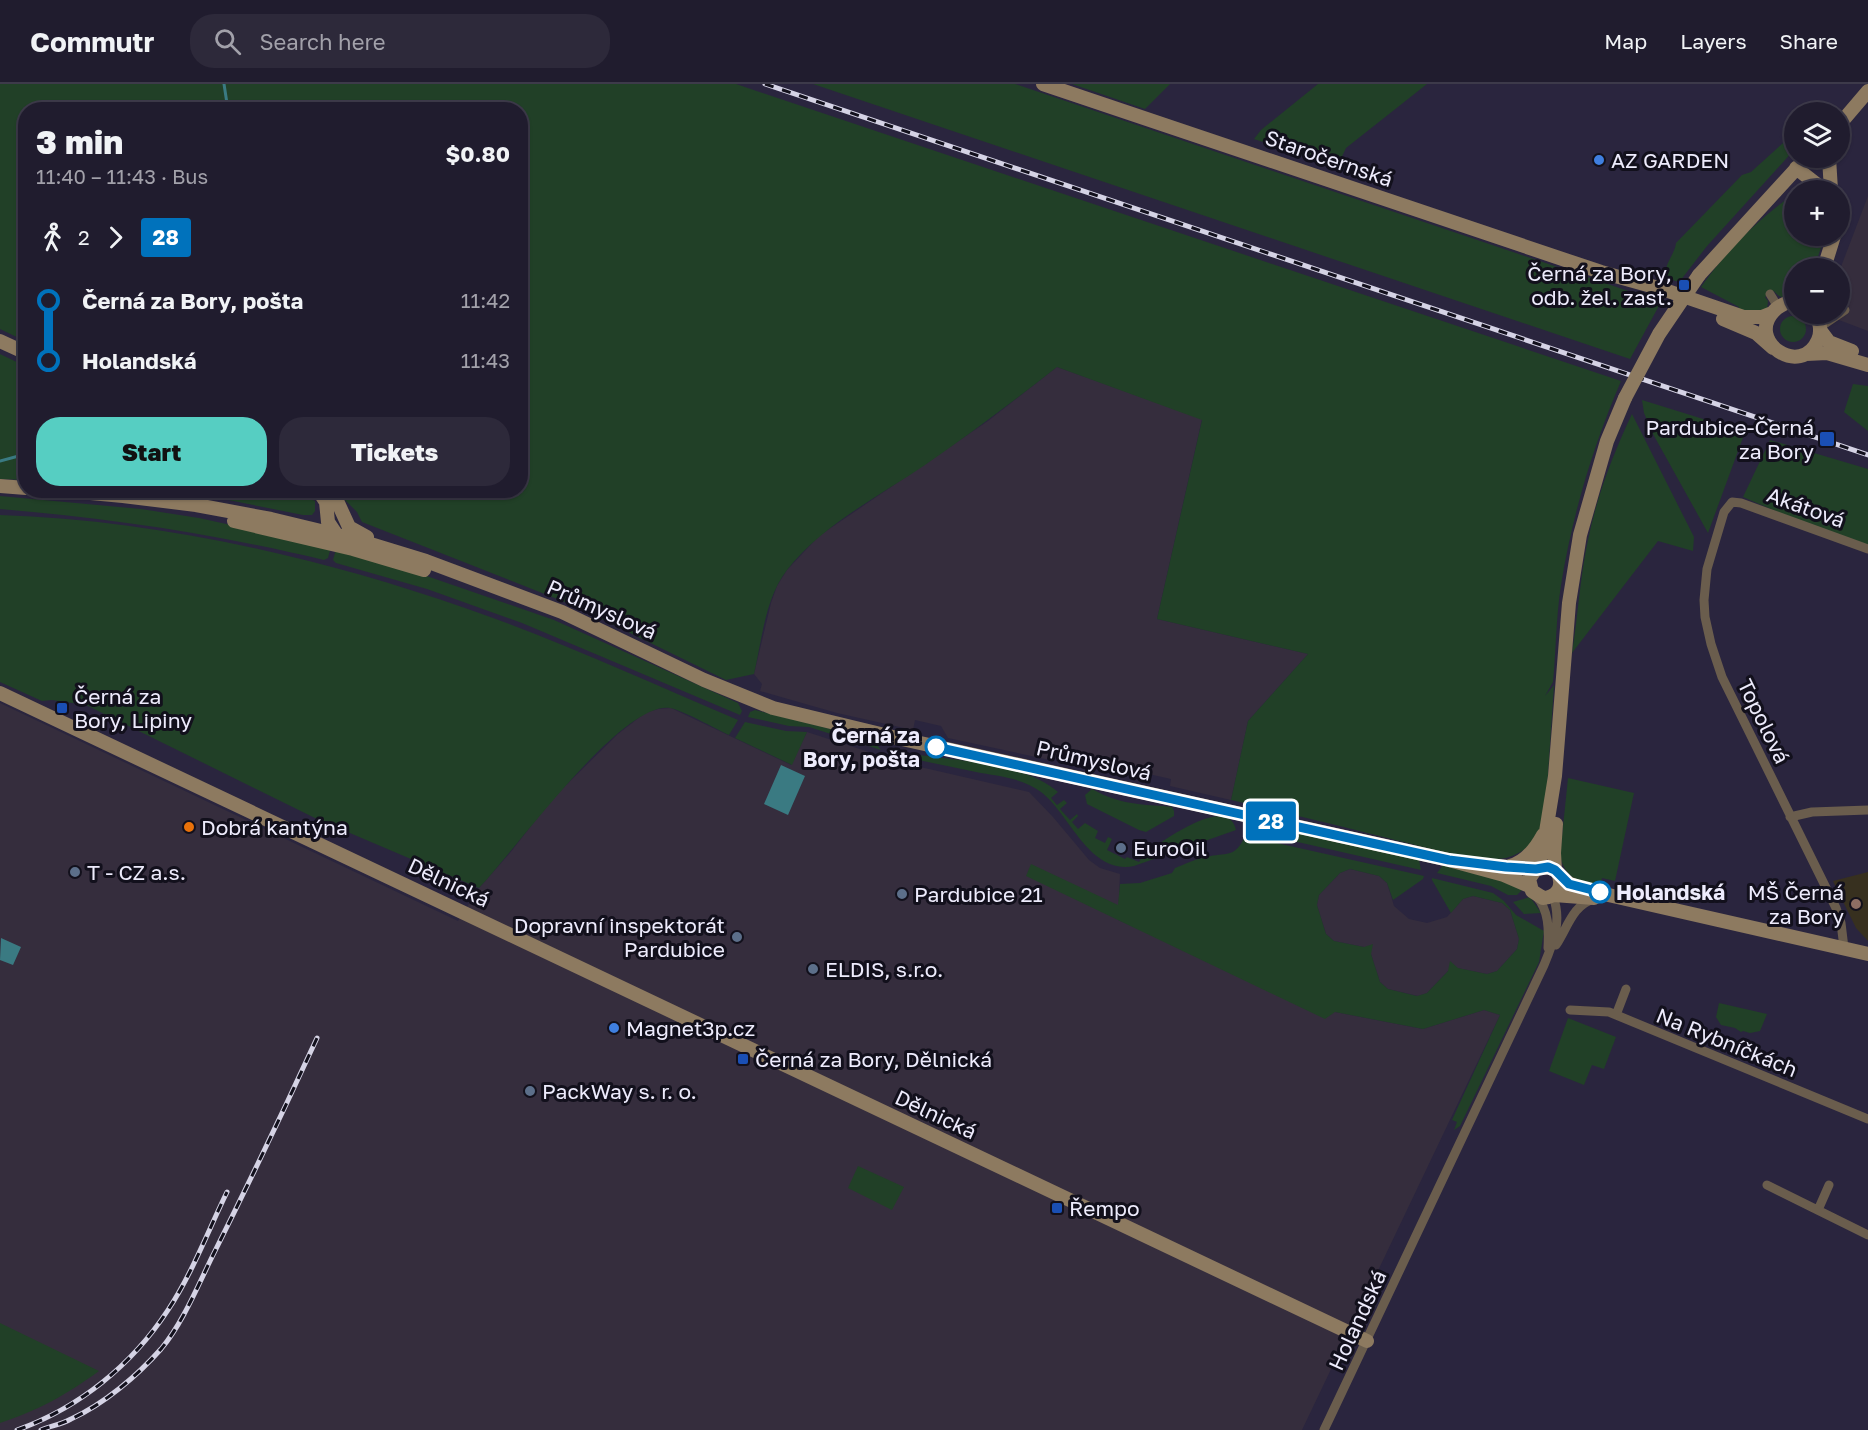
<!DOCTYPE html>
<meta charset="utf-8">
<style>
:root{--surface:#201c2e;--page:#2d293a;--text:#f1f3f6;--muted:#a2a1aa;--line:#3d3a4a;--accent:#56cec2}
body{margin:0;font-family:"Golos Text",sans-serif;background:var(--page);color:var(--text);height:100vh;display:flex;flex-direction:column;font-size:22px;white-space:nowrap}
*{box-sizing:border-box;margin:0}
p{font-size:20px;color:var(--muted)}
.icon{flex:none;width:33px;height:33px;fill:none;stroke:currentColor;stroke-width:2;stroke-linecap:round;stroke-linejoin:round}
.map{position:relative;flex:1;overflow:hidden}
.drawer{position:absolute;left:18px;top:18px;width:510px;height:396px;display:flex;flex-direction:column;background:var(--surface);border-radius:24px;box-shadow:0 2px 4px #0004,0 0 0 2px var(--line)}
.drawer>*{flex:none}
.badge{padding:0 12px;border-radius:4px;font-size:21px;line-height:39px}
.tools{position:absolute;left:1784px;top:18px;display:grid;gap:12px}
.tools a{display:grid;place-items:center;width:66px;height:66px;border-radius:50%;background:var(--surface);box-shadow:0 2px 4px #0004,0 0 0 2px var(--line);font-size:30px}
.map>.badge{position:absolute;translate:-50% -50%;box-shadow:0 0 0 3px #fff}
.legs{display:flex;align-items:center;gap:9px;height:66px;padding:0 18px;font-size:20px}
.legs p{margin-inline-start:auto}
.summary{display:flex;align-items:center;justify-content:space-between;height:102px;padding:0 18px}
h1{font-size:33px;font-weight:800;line-height:45px}
.action{display:flex;gap:12px;margin-top:auto;padding:12px 18px}
.action a{flex:1;height:69px;border-radius:24px;background:var(--accent);color:#111;font-size:24px;font-weight:800;line-height:69px;text-align:center}
.action a+a{background:var(--page);color:var(--text)}
ul{padding:0 18px;list-style:none}
li{display:flex;align-items:center;gap:21px;height:60px;font-size:22px}
li i{display:grid;place-items:center;width:9px;height:100%;margin:0 8px;background:currentColor}
li i::after{content:'';width:15px;height:15px;margin:-8px;border:4px solid;border-radius:50%;background:var(--surface)}
li p{margin-inline-start:auto}
li:first-child i{background:linear-gradient(#0000 50%,currentColor 0)}
li:last-child i{background:linear-gradient(currentColor 50%,#0000 0)}
header{display:flex;align-items:center;gap:36px;box-sizing:border-box;height:84px;padding:0 30px;background:var(--surface);border-bottom:2px solid var(--line)}
header strong{font-size:28px}
nav{display:flex;gap:33px;margin-inline-start:auto;font-size:21px}
.search{width:420px;height:54px;background:var(--page);display:flex;align-items:center;gap:15px;box-sizing:border-box;padding:0 21px;border-radius:24px;color:var(--muted);font-size:22px}
.map>svg:first-child{display:block}
.industrial{fill:#352d3d}
.education{fill:#37301f}
.green{fill:#214027}
.water{fill:#3a7a82}
.lines{fill:none;stroke-linecap:round;stroke-linejoin:round}
.stream{stroke:#3a7a82;stroke-width:3}
.street{stroke:#6a5d4d;stroke-width:9}
.secondary{stroke:#8d7a60;stroke-width:14}
.rail-casing{stroke:#d5d3e5;stroke-width:5}
.rail{stroke:#12101c;stroke-width:3;stroke-dasharray:9;stroke-linecap:butt}
.secondary-bridge{stroke:#8d7a60;stroke-width:14}
.line-1-casing{stroke:#fff;stroke-width:14}
.line-1{stroke:#0072bc;stroke-width:9}
.shop-dot{fill:#3f7fe0;stroke:#12101c;stroke-width:2}
.transit-dot{fill:#1a4fb4;stroke:#12101c;stroke-width:2}
.stop-1-dot{fill:#fff;stroke:#0072bc;stroke-width:3}
.food-dot{fill:#e8710a;stroke:#12101c;stroke-width:2}
.service-dot{fill:#5c6f8a;stroke:#12101c;stroke-width:2}
.education-dot{fill:#8d6e63;stroke:#12101c;stroke-width:2}
.labels{text-anchor:middle;dominant-baseline:central;stroke-width:6;stroke-linejoin:round;paint-order:stroke}
.street-label{font-size:21px;fill:#edebfc;stroke:#12101c}
.poi-label{font-size:21px;fill:#edebfc;stroke:#12101c;text-anchor:start}
.stop-label{font-size:21px;font-weight:bold;fill:#edebfc;stroke:#12101c;text-anchor:end}
</style>
<header>
<strong>Commutr</strong>
<div class="search"><svg class="icon" aria-label="search" viewBox="0 0 24 24"><circle cx="10" cy="10" r="6"/><path d="M15 15l6 6"/></svg>Search here</div>
<nav><a>Map</a><a>Layers</a><a>Share</a></nav>
</header>
<div class="map">
<svg width="1868" height="1346" viewBox="0 0 1868 1346">
<rect width="100%" height="100%" fill="#2a253e"/>
<path class="industrial" d="M1868,112v135l-29,-11 -3,-6h3v-42z
M1057,283l145,52 -45,200 151,35 -60,67 -17,79 -61,-14 1,-7 -94,-21 2,8 -8,-1 -2,-7 -12,-3 -7,5 -102,-22 -7,-12 -26,-6 -2,10 -76,-17 -77,-22 2,-7 -8,-10 17,-71 6,-17 10,-16 32,-34 169,-115z
M0,619l458,218 21,-33 31,-35 42,-54 66,-65 27,-21 13,-4 13,-1 120,57 16,-33 96,31 126,29 24,25 36,43 11,8 20,6 -2,46 217,92 88,17 61,-19 16,5 -198,415h-1302z
M1350,785l29,7 8,7 7,23 15,13 18,4 20,-6 16,-18 10,-3 29,7 8,7 9,29 -2,10 -20,22 -10,3 -30,-6 -9,3 -21,22 -9,3 -30,-7 -8,-7 -9,-28 -7,-7 -30,-6 -8,-7 -9,-29 2,-10 21,-22z"/>
<path class="education" d="M1868,788v69l-12,-13 -23,-47z"/>
<path class="green" d="M0,0h736l885,297c-28,65 -49,135 -60,204 -5,32 -5,65 -8,97l-8,14 9,-11 -8,119c-3,25 -12,45 -37,53 -25,9 -98,-14 -126,-20 -51,-13 -101,-25 -152,-37l17,-79 60,-67 -151,-35 45,-199 -145,-53c-43,34 -87,67 -132,98 -47,32 -103,60 -138,105 -22,28 -25,70 -33,104l-28,6 -151,-74 -213,-84 -5,-10 -21,-21 184,-1v-380h-494l-1,231 -25,-12z
M813,0h202l646,218 -31,57z
M1072,0h98l-25,25z
M1318,0h109l-81,64 -9,19 -83,-28 7,-9z
M1794,49v17l-87,96 -27,35h-5l-9,-6c-2,-11 9,-21 10,-32l66,-68 9,-3z
M1794,110v42h31l-11,32h-20v26c-9,4 -14,5 -20,-3l-9,6 3,4 -1,8 -5,3h-24l1,-5 -38,-20c26,-37 56,-67 93,-93z
M1780 245a13 13 0 1 1 26 0a13 13 0 1 1-26 0Z
M0,270l25,12v114l-25,-1z
M1853,300l15,2v45l-24,-19z
M1642,316l103,32 -37,101 -55,-99 -9,-21z
M1632,330l62,123 -1,14 -35,-10 -86,112c6,-37 8,-76 16,-113 9,-44 25,-86 44,-126z
M1770,356l98,29v76l-74,-26 -51,-22z
M183,407h110l22,10v10l-3,4h-9z
M0,412l141,13 58,9 132,29 -3,11 -4,2c-109,-26 -213,-42 -324,-51z
M0,431c156,5 319,42 465,93 93,32 183,74 273,112l-9,15c-13,-6 -47,-25 -59,-27 -49,-7 -156,144 -191,180l-162,-69 -231,-114 -34,-5 -10,1 -42,-19z
M336,465l50,13 168,58 184,83 4,8 -2,4 -218,-92 -95,-34 -91,-26 -3,-3z
M755,626l100,25 22,10 4,5 -72,-23 -20,-1 -41,-9 2,-5z
M745,638l41,9 21,1 -15,33 -57,-27z
M912,670c45,7 111,8 146,38l-7,6 6,7 7,-5 3,3 -7,6 10,11 7,-6 1,2 -6,6 6,7 7,-6 13,8 -3,7 10,5 3,-6 4,2 -5,11 18,9 2,-2 12,5 5,-8c15,-10 84,-62 92,-24l-102,36c-45,9 -64,-52 -93,-74 -18,-14 -44,-16 -65,-20 -24,-5 -48,-10 -72,-15z
M1568,694l66,15 -19,88 -13,-3 -2,9c-22,-5 -34,-8 -40,-31z
M1092,705c14,8 29,13 46,15 11,2 22,1 34,3l2,4v5l-28,16 -7,-2 -52,-26 -2,-9z
M1265,742l154,34 2,10 -172,-39 6,-4z
M1245,752l179,40 -1,3 -30,21 -6,-17 -8,-7 -29,-7 -10,4 -21,22 -2,10 9,29 8,7 30,6 9,-3 -2,10 9,28 8,7 29,7 10,-3 21,-22 2,-10 8,7 29,6 10,-3 20,-22 2,-10 -9,-29 -8,-7 -29,-7 -10,3 -12,14 -19,-33v-2l61,15 11,8 12,14 28,16 -5,31 -79,164 -6,4 3,-8 -5,-2 48,-105 -16,-5 -61,19 -88,-17 -10,7 -299,-143 5,-12 87,41 2,-21 20,-1 32,-10 3,-5c10,-4 21,-9 31,-11 20,-5 29,2 39,-21z
M1443,781l67,16 12,9 -5,5h-9l-17,-9 -54,-13z
M1530,813l11,16 -17,1 -11,-12z
M1719,919l48,11 -7,17 -10,2 -7,-2 -2,1 -6,-4 -14,-3 -5,-8z
M1568,934l48,19 -12,32 -12,-4 -8,20 -35,-14z
M858,1082l46,21 -12,23 -44,-22z
M0,1239l99,48c-33,24 -60,39 -99,52z"/>
<path class="water" d="M781,681l24,11 -17,39 -24,-11z
M1,854l20,9 -8,18 -13,-5z"/>
<g class="lines">
<path class="stream" d="M224,0l4,26
M0,377l26,-7"/>
<path class="street" d="M1770,210l8,13
M1820,243l25,-17
M1790,733l22,-5 56,-2
M1536,812c13,14 13,34 12,52
M1556,861c11,-16 17,-41 38,-46
M1844,864l-3,-25 -5,-15 -114,-231 -11,-33 -6,-27 -1,-17 3,-31 17,-57 8,-10 9,1 127,46
M1570,926l39,2 259,107
M1616,931l10,-26
M1767,1101l101,50
M1818,1126l11,-25
M1324,1346l220,-465c10,-24 18,-44 9,-69"/>
<path class="secondary" d="M1043,0l558,188 61,17 82,28h18l10,-4
M1839,41l29,-34
M1829,74l2,32
M1796,84l28,22
M1824,184l10,-32
M1699,191l107,-117
M1794,216c-7,3 -15,5 -20,11 -29,30 27,68 44,29 4,-9 2,-18 -3,-26
M1723,235l33,14 17,15
M1820,246l9,12 23,9
M0,257l26,12
M1806,270l21,-1 41,12
M0,402l26,2
M58,406l65,6 73,9 75,14 83,20 72,22 136,51 142,68 69,28 120,29 556,123 55,15 25,11
M315,406l23,13 11,24 18,10
M320,409l6,9 2,20 10,15
M234,437l119,28 71,21
M0,609l1367,648
M1496,782l40,3 12,-2 7,3 11,12 16,7 286,65
M1510,782c15,-4 26,-18 33,-31
M1555,786l-1,-17 2,-29
M1558,789c6,14 -1,24 -15,25l-11,-7 -3,-12 7,-10 7,-19 12,-74 14,-173 11,-68 27,-94 18,-43
M1554,811l40,3"/>
<defs>
<path id="rail" d="M765,0l1103,371
M17,1346c62,-22 115,-65 151,-120 24,-36 40,-79 59,-118
M41,1346c10,-4 21,-6 30,-11 33,-15 66,-43 90,-70 22,-26 38,-66 53,-96 36,-72 70,-143 103,-215"/>
</defs>
<use href="#rail" class="rail-casing"/>
<use href="#rail" class="rail"/>
<path class="secondary-bridge" d="M1625,314l34,-64 40,-59"/>
</g>
<g class="lines">
<defs>
<path id="line-1" d="M936,663l513,113 57,7 30,2 12,-2 7,3 14,14 31,8"/>
</defs>
<use href="#line-1" class="line-1-casing"/>
<use href="#line-1" class="line-1"/>
</g>
<g class="shop-dot">
<circle cx="1599" cy="76" r="6"/>
<circle cx="614" cy="944" r="6"/>
</g>
<g class="transit-dot">
<rect x="1678" y="195" width="12" height="12" rx="3"/>
<rect x="1819" y="347" width="16" height="16" rx="3"/>
<rect x="56" y="618" width="12" height="12" rx="3"/>
<rect x="737" y="969" width="12" height="12" rx="3"/>
<rect x="1051" y="1118" width="12" height="12" rx="3"/>
</g>
<g class="stop-1-dot">
<circle cx="936" cy="663" r="10"/>
<circle cx="1600" cy="808" r="10"/>
</g>
<circle class="food-dot" cx="189" cy="743" r="6"/>
<g class="service-dot">
<circle cx="1121" cy="764" r="6"/>
<circle cx="75" cy="788" r="6"/>
<circle cx="902" cy="810" r="6"/>
<circle cx="737" cy="853" r="6"/>
<circle cx="813" cy="885" r="6"/>
<circle cx="530" cy="1007" r="6"/>
</g>
<circle class="education-dot" cx="1856" cy="820" r="6"/>
<g class="labels">
<g class="street-label">
<text transform="translate(1329 74) rotate(19)">Staročernská</text>
<text transform="translate(1806 423) rotate(20)">Akátová</text>
<text transform="translate(602 525) rotate(24)">Průmyslová</text>
<text transform="translate(1764 637) rotate(64)">Topolová</text>
<text transform="translate(1094 676) rotate(13)">Průmyslová</text>
<text transform="translate(449 798) rotate(25)">Dělnická</text>
<text transform="translate(1727 958) rotate(22)">Na Rybníčkách</text>
<text transform="translate(936 1030) rotate(25)">Dělnická</text>
<text transform="translate(1357 1236) rotate(-65)">Holandská</text>
</g>
<g class="poi-label">
<text x="1611" y="76">AZ GARDEN</text>
<text x="1672" y="189" text-anchor="end">Černá za Bory,<tspan x="1672" dy="24">odb. žel. zast.</tspan></text>
<text x="1814" y="343" text-anchor="end">Pardubice-Černá<tspan x="1814" dy="24">za Bory</tspan></text>
<text x="74" y="612">Černá za<tspan x="74" dy="24">Bory, Lipiny</tspan></text>
<text x="201" y="743">Dobrá kantýna</text>
<text x="1133" y="764">EuroOil</text>
<text x="87" y="788">T - CZ a.s.</text>
<text x="1844" y="808" text-anchor="end">MŠ Černá<tspan x="1844" dy="24">za Bory</tspan></text>
<text x="914" y="810">Pardubice 21</text>
<text x="725" y="841" text-anchor="end">Dopravní inspektorát<tspan x="725" dy="24">Pardubice</tspan></text>
<text x="825" y="885">ELDIS, s.r.o.</text>
<text x="626" y="944">Magnet3p.cz</text>
<text x="755" y="975">Černá za Bory, Dělnická</text>
<text x="542" y="1007">PackWay s. r. o.</text>
<text x="1069" y="1124">Řempo</text>
</g>
<g class="stop-label">
<text x="920" y="651">Černá za<tspan x="920" dy="24">Bory, pošta</tspan></text>
<text x="1616" y="808" text-anchor="start">Holandská</text>
</g>
</g>
</svg>
<div class="tools">
<a><svg class="icon" aria-label="layers" viewBox="0 0 24 24"><path d="M12 4l9 5-9 5-9-5zM3 14l9 5 9-5"/></svg></a>
<a>+</a>
<a>−</a>
</div>
<b class="badge" style="left:1271px;top:737px;background:#0072bc;color:#fff">28</b>
<section class="drawer">
<div class="summary"><div><h1>3 min</h1><p>11:40 – 11:43 · Bus</p></div><b>$0.80</b></div>
<div class="legs"><svg class="icon" aria-label="walk" viewBox="0 0 24 24"><circle cx="13" cy="4" r="2"/><path d="M13 8l-2 6 4 7M11 14l-3 7M7 12l3-4h3l4 4"/></svg>2<svg class="icon" aria-label="forward" viewBox="0 0 24 24"><path d="M9 5l7 7-7 7"/></svg><b class="badge" style="background:#0072bc;color:#fff">28</b></div>
<ul>
<li><i style="color:#0072bc"></i><b>Černá za Bory, pošta</b><p>11:42</p></li>
<li><i style="color:#0072bc"></i><b>Holandská</b><p>11:43</p></li>
</ul>
<div class="action"><a>Start</a><a>Tickets</a></div>
</section>
</div>
